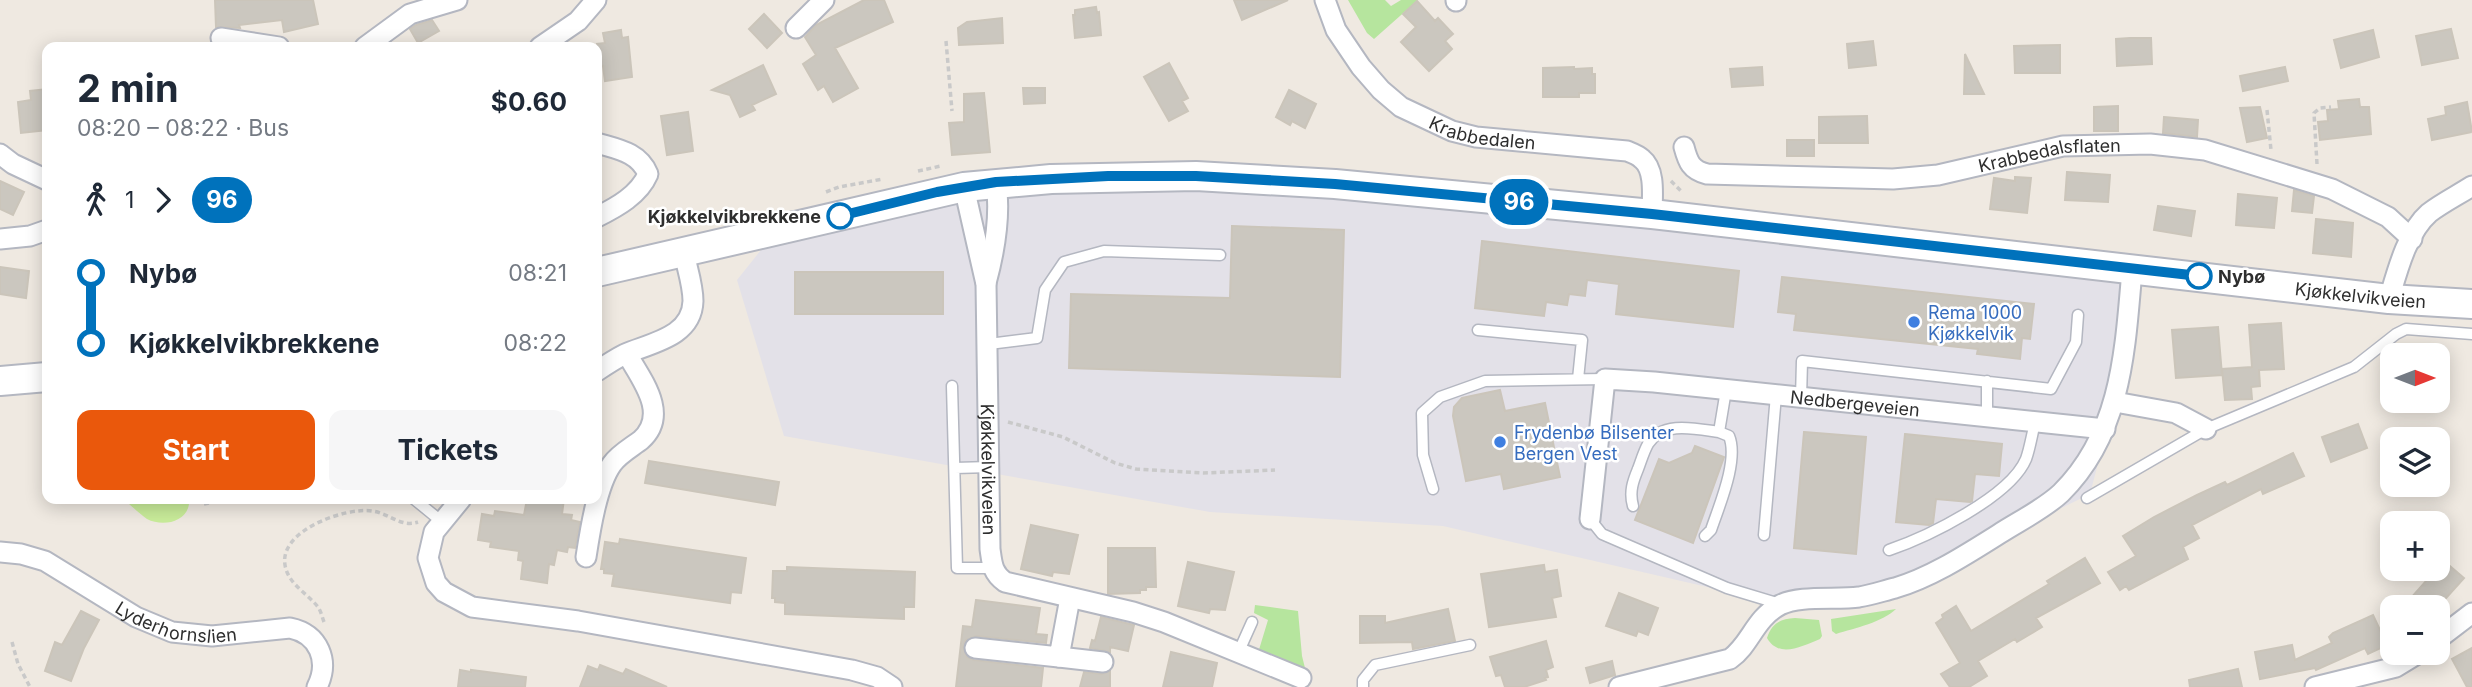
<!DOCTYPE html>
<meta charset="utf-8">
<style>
:root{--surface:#fff;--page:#f6f6f7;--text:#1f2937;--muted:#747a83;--accent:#ea580c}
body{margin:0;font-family:Inter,sans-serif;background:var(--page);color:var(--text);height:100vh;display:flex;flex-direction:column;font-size:26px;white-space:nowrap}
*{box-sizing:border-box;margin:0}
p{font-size:23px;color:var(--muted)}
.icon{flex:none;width:38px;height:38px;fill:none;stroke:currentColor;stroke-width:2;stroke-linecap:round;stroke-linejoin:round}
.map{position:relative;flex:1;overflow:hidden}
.panel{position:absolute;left:42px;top:42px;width:560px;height:462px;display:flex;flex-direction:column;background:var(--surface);border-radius:14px;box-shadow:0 4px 18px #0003}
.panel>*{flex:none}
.badge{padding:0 14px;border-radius:23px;font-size:24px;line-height:46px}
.needle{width:46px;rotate:90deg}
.controls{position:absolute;left:2380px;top:343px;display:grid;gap:14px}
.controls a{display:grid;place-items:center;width:70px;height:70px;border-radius:14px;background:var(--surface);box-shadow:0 4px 18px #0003;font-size:35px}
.map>.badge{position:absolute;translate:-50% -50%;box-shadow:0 0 0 4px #fff}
.legs{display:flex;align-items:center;gap:10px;height:77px;padding:0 35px;font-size:23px}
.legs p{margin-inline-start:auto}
.head{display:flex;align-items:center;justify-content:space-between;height:119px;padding:0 35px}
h1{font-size:38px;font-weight:700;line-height:52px}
.button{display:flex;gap:14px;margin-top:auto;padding:14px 35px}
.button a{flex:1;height:80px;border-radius:14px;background:var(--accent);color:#fff;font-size:28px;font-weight:700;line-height:80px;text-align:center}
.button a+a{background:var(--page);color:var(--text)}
ul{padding:0 35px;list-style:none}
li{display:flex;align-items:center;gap:24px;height:70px;font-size:26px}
li i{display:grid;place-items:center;width:10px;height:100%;margin:0 9px;background:currentColor}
li i::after{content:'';width:18px;height:18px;margin:-9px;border:5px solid;border-radius:50%;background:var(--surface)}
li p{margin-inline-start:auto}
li:first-child i{background:linear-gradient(#0000 50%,currentColor 0)}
li:last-child i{background:linear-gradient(currentColor 50%,#0000 0)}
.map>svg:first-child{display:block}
.industrial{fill:#e3e1e8}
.green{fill:#b6e59e}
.pitch{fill:#c9ec9a}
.building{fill:#cbc7bf;stroke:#cbc5ba;stroke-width:2}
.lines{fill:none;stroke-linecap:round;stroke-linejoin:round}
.lane-casing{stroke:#b4b7c1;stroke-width:13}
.street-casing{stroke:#b4b7c1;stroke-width:23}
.secondary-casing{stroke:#b4b7c1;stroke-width:32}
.path{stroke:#c9c9c9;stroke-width:3.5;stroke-dasharray:5 3.5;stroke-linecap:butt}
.lane{stroke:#fff;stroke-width:10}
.street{stroke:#fff;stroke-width:19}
.secondary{stroke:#fff;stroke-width:28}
.line-1-casing{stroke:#fff;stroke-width:16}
.line-1{stroke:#0072bc;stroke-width:10}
.stop-1-dot{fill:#fff;stroke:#0072bc;stroke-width:3.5}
.shop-dot{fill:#3f7fe0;stroke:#fff;stroke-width:2.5}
.labels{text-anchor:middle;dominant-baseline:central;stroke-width:5;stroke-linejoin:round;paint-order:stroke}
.street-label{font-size:18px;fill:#2e2e2e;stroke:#fff}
.stop-label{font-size:18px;font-weight:bold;fill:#2e2e2e;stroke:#fff;text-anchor:end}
.shop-label{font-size:18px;fill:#366cbe;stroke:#fff;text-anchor:start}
</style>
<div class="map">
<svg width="2472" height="687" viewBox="0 0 2472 687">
<rect width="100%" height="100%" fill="#efe9e1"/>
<path class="industrial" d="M1102,176l1030,94 -21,144 -21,80 -169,83 -140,27 -338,-78 -233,-14 -426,-76 -47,-156 32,-40 93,-26z"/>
<path class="green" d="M1348,0h37l6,6 10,-6h17l-44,39 -7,-6z
M1255,605l43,6 4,45 4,16 -48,-19 10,-33 -14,-7z
M1896,609c-13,13 -41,19 -60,25l-4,-3 -1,-12z
M1795,618l24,2 3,16 -2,3c-18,7 -41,20 -53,-1 5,-15 13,-19 28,-20z"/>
<path class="pitch" d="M129,499h60c2,22 -25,29 -42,20 -6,-4 -12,-10 -18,-15z"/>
<path class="building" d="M215,0h98l5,24 -34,8 -2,-12 -43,5 1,3 -24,-1z
M864,0h20l9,22 -58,26 23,40 -25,14 -9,-16 -6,4 -15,-26 13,-9 -11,-18 11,-12z
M1234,0h54l-46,20z
M1417,1l18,20 3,-3 15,16 -8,7 7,8 -23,22 -28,-29 15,-15 -13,-13z
M1096,7l1,6 2,-1 2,23 -26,3 -2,-23h2v-5z
M764,14l18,19 -15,15 -18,-19z
M1002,18l1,25 -44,2 -1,-17 9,-6z
M432,20l7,11 -21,12 -8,-14 6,-4z
M2451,29l7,29 -36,7 -6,-29z
M621,30l1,8 6,-1 4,40 -27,4 -2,-15 -6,1v-23l8,-1 -2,-10z
M2373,30l6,27 -38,11 -7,-28z
M2130,38h21l1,26 -35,2 -1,-27z
M1873,41l3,24 -27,3 -2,-24z
M2060,45v28h-45l-1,-27z
M1965,54l19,40h-20z
M1169,63l19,35 -6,3 6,10 -19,10 -25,-44z
M763,65l13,29 -24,11 3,5 -15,7 -10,-22 -18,-5z
M1574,67v2l18,-1v6h3v19h-16v4h-36v-29z
M1762,67l1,18 -31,2 -2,-18z
M2285,67l3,14 -45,10 -3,-15z
M1023,88h22v15l-21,1z
M47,89v41l-26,3 -3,-31 13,-2 -1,-9z
M1289,90l27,14 -11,24 -13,-7 -2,4 -14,-8z
M984,93l6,59 -38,3 -3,-32 15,-1v-28z
M2359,99l1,8h9l2,27 -51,6 -2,-18 10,-1 -1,-11 12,-1 -1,-8z
M2467,102l5,30 -40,8 -4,-21 18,-4 -1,-8z
M2118,106v25h-24v-24z
M2260,107l7,31 -20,4 -7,-34z
M688,112l5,39 -26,4 -6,-39z
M1867,116l1,27h-49v-26z
M2164,117l34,3 -1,17 -34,-4z
M1787,140h27v16h-27z
M2067,172l43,3 -2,27 -43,-2z
M2015,177l16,1 -4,35 -37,-4 4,-31 21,3z
M0,181l24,11 -11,23 -13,-6z
M2294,190l20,6 -2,17 -20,-2z
M2238,194l39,4 -3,30 -38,-3z
M2158,206l37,5 -4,25 -37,-6z
M2316,219l37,4 -2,34 -38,-4z
M1232,226l112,4 -4,147 -271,-9 2,-74 159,4z
M1482,241l257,30 -6,56 -117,-13 3,-30 -32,-4 -2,16 -16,-2 -2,11 -21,-3 -2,14 -69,-8z
M0,267l29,4 -3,27 -26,-4z
M795,272h148v42h-148z
M1782,277l252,27 -4,35 -8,-1 -2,21 -43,-5 1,-5 -184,-19 2,-16 -18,-2z
M2281,323l3,46 -25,1 1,16 -9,1 1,12 -27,1 -3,-31 30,-2 -3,-42z
M2218,327l4,48 -46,3 -4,-48z
M1500,390l5,21 40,-8 15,74 -56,12 -3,-15 -35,7 -13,-65 1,-9 8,-9z
M2358,424l9,24 -36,14 -9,-25z
M1804,432l62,5 -10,117 -62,-6z
M1905,434l97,10 -3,32 -24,-2 -3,27 -2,1 -34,-3 -3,24 -4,2 -33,-3z
M1695,446l29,11 -31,86 -58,-23 24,-61 10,4 23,-10z
M2293,453l11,23 -41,18 -2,-5 -69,36 7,13 -16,9 5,12 -59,31 -3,-4 -6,4 -12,-18 28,-16 -13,-20 31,-19 43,-22 28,-13 2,3z
M649,461l130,21 -4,23 -130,-22z
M527,499h37l-2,15 10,1 -1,5 9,2 -5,26 -7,-1 -1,5 -10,-2 -3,15 -5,-1 -2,19 -26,-4 2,-18 -5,-1 1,-9 -29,-4 1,-5 -13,-2 4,-26 12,2 1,-5 29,4z
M1031,525l47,10 -9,39 -16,-2 -1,4 -31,-7z
M620,539l126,19 -5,35 -10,-1 -1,11 -118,-17 2,-12 -10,-1v-4h-3l4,-27 14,2z
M1108,548h47l1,39h-10v3h-6v3l-32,1z
M2085,558l15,25 -64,35 6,9 -25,15 -2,-3 -37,22 9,15 -18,11h-19l-9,-13 19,-11 -24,-40 7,-5 -1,-3 14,-9 15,25 78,-47 -2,-3z
M2444,561l20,17 -26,29h-16l-11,-9z
M1188,562l46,10 -9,38 -15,-1 -1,4 -31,-7z
M1544,565l1,7 12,-2 4,26 -9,2 4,19 -67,10 -8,-53z
M787,567l128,5 -1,35h-10v12l-119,-5v-11l-10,-1v-4h-3l1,-27h14z
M1619,593l39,15 -10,27 -10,-4 -2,5 -30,-10z
M976,600l64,8 -4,26 11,1 -1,8 -70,-7 -10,4 -3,7 4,10 7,3 69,8 -2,19h-85l7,-61 9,1z
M1448,609l7,32 -42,8 -1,-7 -52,1v-27h25v7z
M81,611l18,9 -15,28 -13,33 -26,-10 10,-29 7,3z
M2373,615l14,30 -19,9 -3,-6 -49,22 -1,-2 -55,11 -5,-27 37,-7 3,15 37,-17 -3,-6 4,-4z
M1101,617l33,8 -6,26 -18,-4v5l-20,-4 2,-8 3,1z
M1546,641l7,26 -7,3 2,7 -3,1 1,2 -22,7h-19l-4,-12 -5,1 -6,-19z
M2472,648v39h-5l-15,-28z
M1171,652l46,11 -5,24h-49z
M1612,661l3,14 -25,8 -4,-15z
M600,665l23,9 3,-5 41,18h-87l8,-21 10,4z
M2238,669l4,18h-52l-1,-7z
M460,670l11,2v-2l55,7 -1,10h-67z
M1110,671v16h-30l4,-15 18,2z"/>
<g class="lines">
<defs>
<path id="lane" d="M1478,330l104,10 -4,39
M989,344l48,-6 8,-48 19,-28 40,-11 116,4
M1987,381v37
M952,386l5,182h35
M1801,398l1,-37 249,28 25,-47 2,-27
M955,468l35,-1
M1433,489l-10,-34 -1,-42 18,-16 45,-16 120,-2
M2087,498l119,-69 148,-62 42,-33 10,-5 66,5
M414,499l27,22
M1633,506c-4,-14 0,-25 5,-37 3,-8 6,-18 10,-25 14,-24 49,-15 71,-12l7,-42
M1590,519l12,15 125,54 53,16
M1764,535l12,-140
M1705,536l6,-6c8,-24 28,-70 18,-94l-10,-4
M1889,550c38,-13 121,-53 137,-91 4,-11 6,-25 9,-36
M1239,651l13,-29
M1363,687v-7l12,-15 95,-20"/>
<g id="street">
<path id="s1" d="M1325,0l11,30 25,37 20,23 20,17 51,24 24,6 151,14c5,2 11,4 15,8 14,11 10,39 10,55"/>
<path d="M1456,0v1"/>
<path d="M796,28l28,-28"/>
<path d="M221,38l58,9"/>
<path d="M365,47l45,-33 47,-14"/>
<path d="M540,47l38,-26 18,-21"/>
<path d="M597,143c20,6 42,9 51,31 -9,21 -31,33 -51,43"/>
<path id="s2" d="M1684,147c4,15 7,23 23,27l186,5 45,-4 125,-29 87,-2 55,6 127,39 56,28 24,22"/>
<path d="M0,154l13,10 34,16"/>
<path id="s3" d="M964,187l22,97 4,265c2,14 2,24 15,33l128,30 31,10 137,56"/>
<path d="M0,239l30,-3 17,-6"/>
<path d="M986,283c9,-33 15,-67 10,-101"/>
<path d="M2389,299c8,-27 18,-67 40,-86 13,-10 29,-18 43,-27"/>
<path d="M597,371c9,-6 18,-12 28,-17 26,-11 67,-17 68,-53 0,-16 -6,-33 -9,-48"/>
<path d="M2115,402l61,11 30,16"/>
<path d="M461,499l-27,33 -6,26 8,25 8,9 28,15 106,14 274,49 25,7 15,10"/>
<path id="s4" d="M1590,519l15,-140 49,3 451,47"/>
<path id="s5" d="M0,552l21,2 24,7 91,56 36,15 40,4 78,-8c29,6 40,33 27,59"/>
<path d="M586,557c4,-26 11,-72 26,-93 7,-10 20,-17 29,-24 29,-26 0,-61 -14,-86"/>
<path d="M2438,639l34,-26"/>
<path d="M975,648l84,9 11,-59"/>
<path d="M1059,657l44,5"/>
<path d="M1619,687l111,-28c21,-15 24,-40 50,-54 19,-10 56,-5 79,-8 12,-2 24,-6 36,-9 37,-11 72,-34 104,-54 20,-13 45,-25 62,-41 61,-60 64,-143 71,-223"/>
<path d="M2315,687l81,-20 23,-14"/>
</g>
<g id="secondary">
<path id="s6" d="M597,272l367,-85 87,-8 145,-3 139,8 317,30 737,85 83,5"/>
<path d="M0,381l47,-4"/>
</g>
</defs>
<use href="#lane" class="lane-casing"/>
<use href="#street" class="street-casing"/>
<use href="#secondary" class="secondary-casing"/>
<path class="path" d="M946,41l6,70
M2267,110l4,40
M2317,164l-3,-51 6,-5 11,-1
M918,171l23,-5
M1671,181l12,12
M826,192l13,-5 44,-8
M1008,422l55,15 52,26 21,6 67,4 72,-3
M204,504l24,-5
M324,622c-2,-5 -3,-11 -6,-15 -11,-14 -30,-23 -33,-42 -6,-35 61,-58 87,-54 17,2 29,17 46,11
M12,642l6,22 12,23"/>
<use href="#lane" class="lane"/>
<use href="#street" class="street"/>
<use href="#secondary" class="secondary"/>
</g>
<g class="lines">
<defs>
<path id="line-1" d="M840,216l97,-24 59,-10 112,-6h88l139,8 317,30 547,62"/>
</defs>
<use href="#line-1" class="line-1-casing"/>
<use href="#line-1" class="line-1"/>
</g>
<g class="stop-1-dot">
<circle cx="840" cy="216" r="12"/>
<circle cx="2199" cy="276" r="12"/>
</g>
<g class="shop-dot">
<circle cx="1914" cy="322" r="7"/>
<circle cx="1500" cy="442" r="7"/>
</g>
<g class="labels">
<g class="street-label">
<text stroke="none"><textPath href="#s1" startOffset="220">Krabbedalen</textPath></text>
<text stroke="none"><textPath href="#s2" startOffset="383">Krabbedalsflaten</textPath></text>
<text stroke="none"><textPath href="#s6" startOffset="1780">Kjøkkelvikveien</textPath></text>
<text stroke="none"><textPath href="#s4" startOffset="392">Nedbergeveien</textPath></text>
<text stroke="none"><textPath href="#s3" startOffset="285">Kjøkkelvikveien</textPath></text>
<text stroke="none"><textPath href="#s5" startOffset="194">Lyderhornslien</textPath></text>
</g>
<g class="stop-label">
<text x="821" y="216">Kjøkkelvikbrekkene</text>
<text x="2218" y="276" text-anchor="start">Nybø</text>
</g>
<g class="shop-label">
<text x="1928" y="312">Rema 1000<tspan x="1928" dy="21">Kjøkkelvik</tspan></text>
<text x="1514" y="432">Frydenbø Bilsenter<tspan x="1514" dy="21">Bergen Vest</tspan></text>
</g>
</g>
</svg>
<div class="controls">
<a><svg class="needle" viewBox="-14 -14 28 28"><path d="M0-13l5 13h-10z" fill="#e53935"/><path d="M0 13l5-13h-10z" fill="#747a83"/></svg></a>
<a><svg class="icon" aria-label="layers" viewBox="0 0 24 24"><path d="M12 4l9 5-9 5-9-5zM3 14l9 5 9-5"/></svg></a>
<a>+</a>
<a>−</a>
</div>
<b class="badge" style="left:1519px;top:202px;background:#0072bc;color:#fff">96</b>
<section class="panel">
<div class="head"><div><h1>2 min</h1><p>08:20 – 08:22 · Bus</p></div><b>$0.60</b></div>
<div class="legs"><svg class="icon" aria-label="walk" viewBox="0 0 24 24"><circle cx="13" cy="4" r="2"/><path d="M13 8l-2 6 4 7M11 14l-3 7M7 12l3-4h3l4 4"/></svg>1<svg class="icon" aria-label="forward" viewBox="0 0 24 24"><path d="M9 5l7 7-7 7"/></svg><b class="badge" style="background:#0072bc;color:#fff">96</b></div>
<ul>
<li><i style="color:#0072bc"></i><b>Nybø</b><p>08:21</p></li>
<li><i style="color:#0072bc"></i><b>Kjøkkelvikbrekkene</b><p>08:22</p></li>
</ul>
<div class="button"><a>Start</a><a>Tickets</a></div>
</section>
</div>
